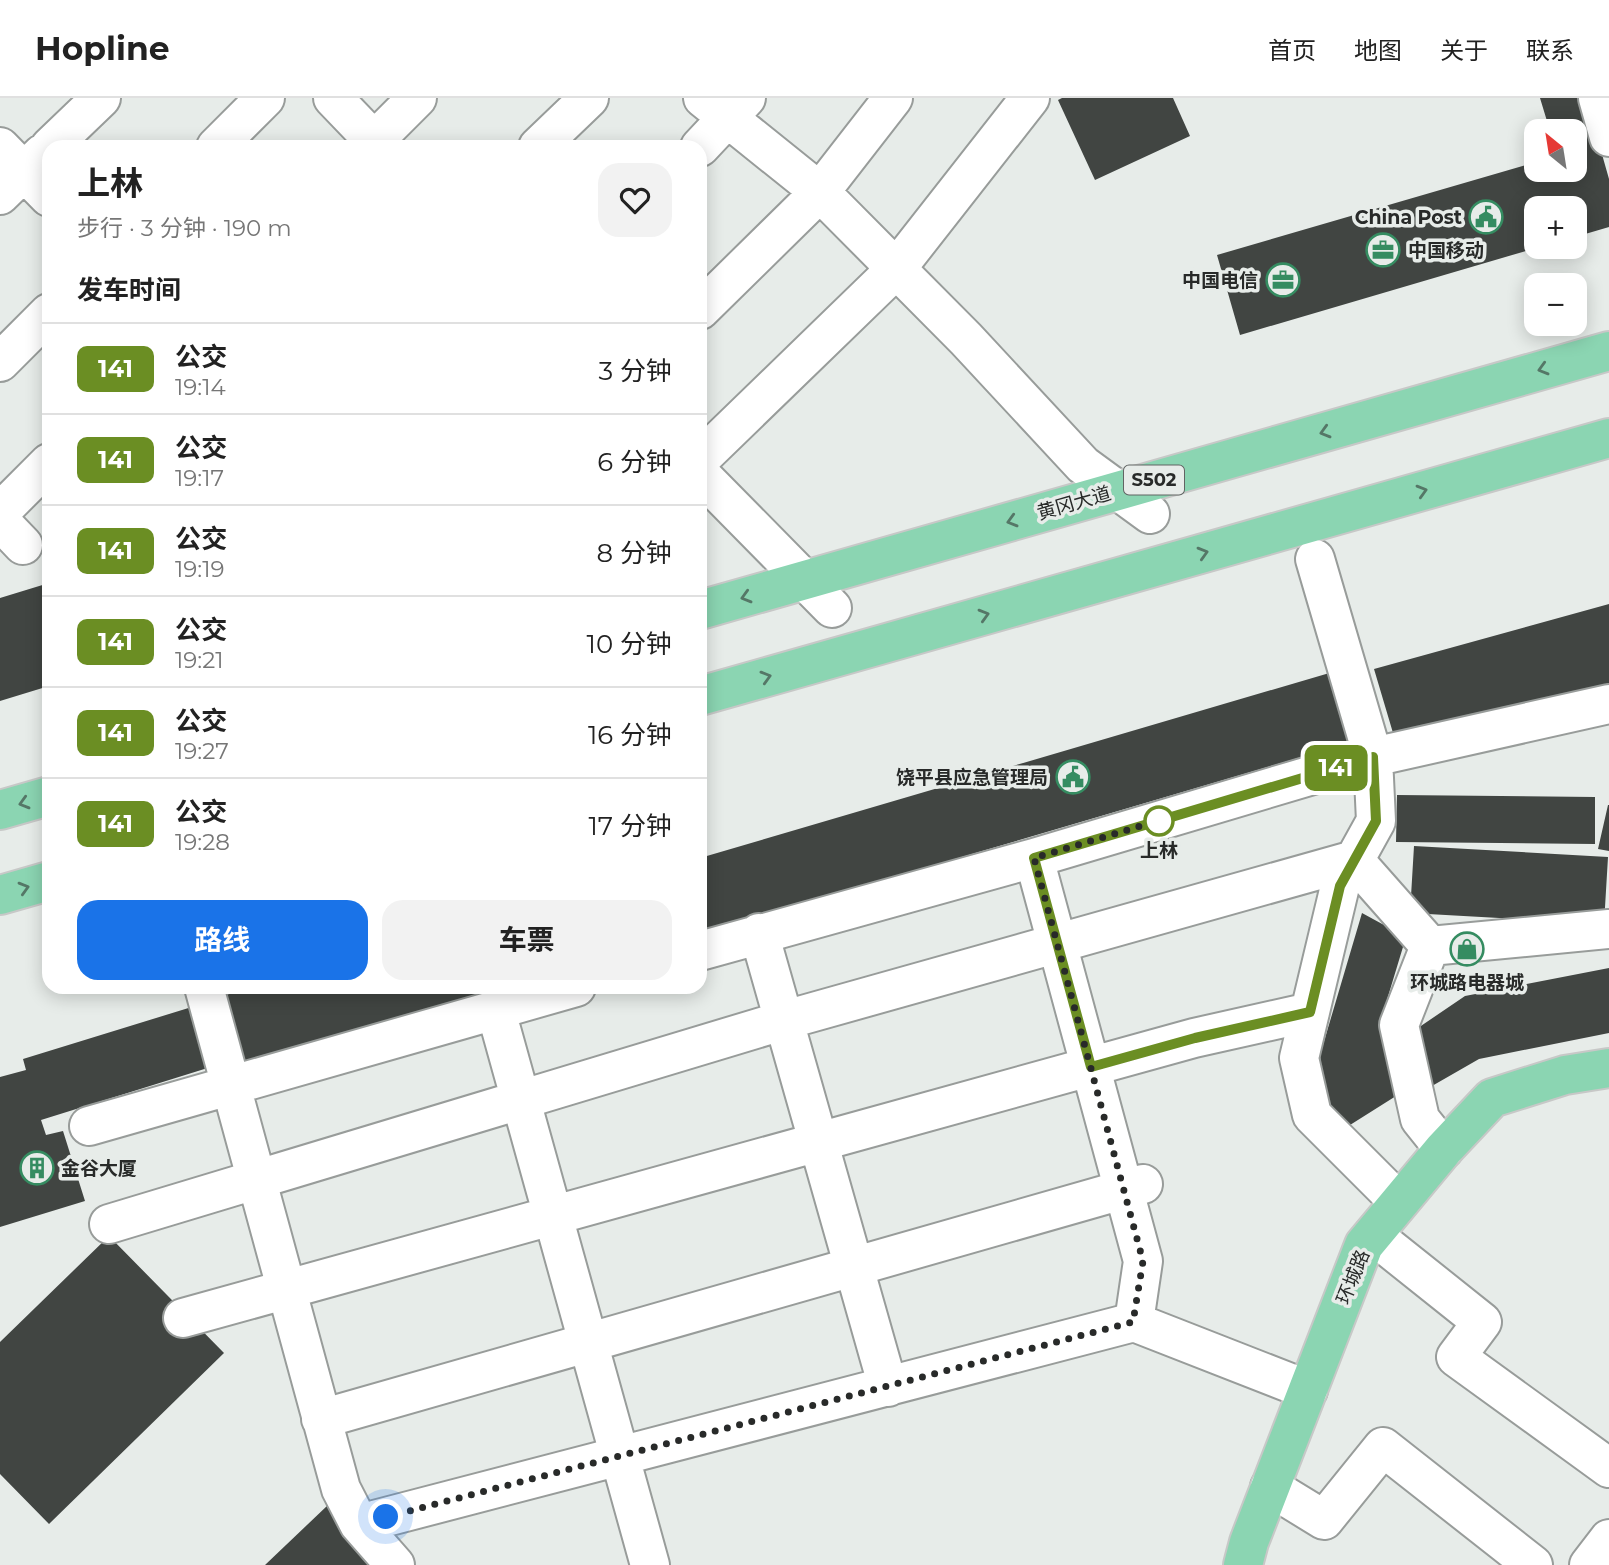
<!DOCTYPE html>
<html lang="zh">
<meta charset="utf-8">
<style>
:root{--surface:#fff;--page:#f2f2f2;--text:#222;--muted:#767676;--line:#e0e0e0;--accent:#1a73e8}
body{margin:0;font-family:Montserrat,"Noto Sans SC",sans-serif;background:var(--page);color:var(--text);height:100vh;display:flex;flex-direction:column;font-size:26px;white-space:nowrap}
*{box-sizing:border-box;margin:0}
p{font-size:23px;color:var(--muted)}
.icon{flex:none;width:38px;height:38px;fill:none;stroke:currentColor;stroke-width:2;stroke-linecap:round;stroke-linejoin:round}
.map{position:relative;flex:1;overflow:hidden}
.drawer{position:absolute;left:42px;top:42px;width:665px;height:854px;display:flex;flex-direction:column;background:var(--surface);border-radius:21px;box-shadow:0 4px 18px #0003}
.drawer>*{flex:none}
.badge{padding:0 14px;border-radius:10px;font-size:24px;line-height:46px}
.needle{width:46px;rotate:330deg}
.controls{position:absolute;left:1524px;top:21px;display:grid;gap:14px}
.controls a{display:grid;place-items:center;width:63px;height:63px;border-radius:14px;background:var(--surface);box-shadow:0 4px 18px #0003;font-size:35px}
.you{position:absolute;width:35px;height:35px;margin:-18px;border:5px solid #fff;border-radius:50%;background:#1a73e8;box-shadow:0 0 0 10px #1a73e833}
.map>.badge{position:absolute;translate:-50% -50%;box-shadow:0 0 0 4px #fff}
h2{padding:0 35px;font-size:26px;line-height:63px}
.round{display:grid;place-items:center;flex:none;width:74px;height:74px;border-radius:21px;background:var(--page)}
.overview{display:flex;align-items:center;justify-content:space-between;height:119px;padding:0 35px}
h1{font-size:33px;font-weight:700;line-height:52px}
.primary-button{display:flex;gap:14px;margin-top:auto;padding:14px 35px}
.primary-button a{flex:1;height:80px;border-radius:21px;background:var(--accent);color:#fff;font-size:28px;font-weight:700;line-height:80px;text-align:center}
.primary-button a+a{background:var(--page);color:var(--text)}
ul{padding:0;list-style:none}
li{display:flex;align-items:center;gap:21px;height:91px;padding:0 35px;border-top:2px solid var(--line)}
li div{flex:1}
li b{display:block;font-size:26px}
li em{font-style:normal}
li .badge{min-width:77px;font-weight:700;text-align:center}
header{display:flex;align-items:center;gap:42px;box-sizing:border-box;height:98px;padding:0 35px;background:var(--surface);border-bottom:2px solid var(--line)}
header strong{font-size:33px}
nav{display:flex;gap:38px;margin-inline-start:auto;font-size:24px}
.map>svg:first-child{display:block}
.building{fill:#414542}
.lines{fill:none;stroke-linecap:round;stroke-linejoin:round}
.minor-casing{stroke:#989c9a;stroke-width:42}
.major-casing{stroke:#c7c8c7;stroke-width:42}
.minor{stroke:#fff;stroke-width:38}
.major{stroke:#8bd5b2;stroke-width:38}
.oneway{stroke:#557767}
.line-casing{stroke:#fff;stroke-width:16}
.line{stroke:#6b8e23;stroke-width:10}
.walk{stroke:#282a29;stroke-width:7;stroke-dasharray:0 12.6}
.stop-dot{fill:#fff;stroke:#6b8e23;stroke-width:3.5}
.labels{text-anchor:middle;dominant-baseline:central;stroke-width:7;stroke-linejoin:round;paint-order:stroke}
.shield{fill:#e7ece9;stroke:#616463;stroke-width:2}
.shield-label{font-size:18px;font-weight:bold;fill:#282a29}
.poi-label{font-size:19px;font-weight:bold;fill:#282a29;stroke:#e7ece9;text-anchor:end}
.street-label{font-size:19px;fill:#282a29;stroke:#e7ece9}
.stop-label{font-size:19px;font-weight:bold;fill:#282a29;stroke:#e7ece9}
</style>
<header>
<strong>Hopline</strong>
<nav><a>首页</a><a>地图</a><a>关于</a><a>联系</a></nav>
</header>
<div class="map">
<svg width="1609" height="1467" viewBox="0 0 1609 1467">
<rect width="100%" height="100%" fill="#e7ece9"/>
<path class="building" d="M1062,0h111l17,38 -95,44 -37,-80z
M1540,0h46l23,81v48l-34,10v-29h-39v40l-296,87 -23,-80 319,-93v8h39v-39h-25z
M49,485v103l-49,15v-103z
M1609,506v79l-213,60 -22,-74z
M1343,571l20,70 -663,195v-76z
M1397,697l198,2v47l-199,-2z
M1608,707h1v46l-11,-2z
M1414,748l194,11 -4,67 -194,-11z
M1362,815l44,24 -23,76 13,83 -46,29 -25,-25 -5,-45z
M1609,870v65l-130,26 -54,31 -13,-58 53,-36z
M254,889h261l-279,81 -21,-70z
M195,908l19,60 -173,54 5,15 17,-4 22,70 -85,26v-150l26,-7 -3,-11z
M109,1138l115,117 -175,171 -49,-50v-132z
M328,1407l58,60h-121z"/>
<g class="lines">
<defs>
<path id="minor" d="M333,0l47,49
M703,0l117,94 146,147 117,126 67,49
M1598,0l11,39
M0,49l49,50
M50,49l51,-49
M216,49l49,-49
M368,49l49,-49
M538,49l51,-49
M700,49l46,-49
M0,97l42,-41
M700,212l120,-118 73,-94
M0,264l49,-49
M700,361l196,-190 134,-171
M700,376l132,134
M0,414l49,-49
M0,423l23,24
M1315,461l58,198 3,64 -36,65 -41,172 13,57 87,87
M1034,760l109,403 -9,61
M759,835l129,454
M1430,848l-31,79 21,94 24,30
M700,853l334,-93 339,-101 236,-53
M204,889l137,502 18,35 36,41
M496,913l154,554
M89,1028l487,-139
M109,1126l676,-204 569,-160 76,86 179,-17
M1373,1137l109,87 -26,35 153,111
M183,1220l1011,-280 116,-26
M321,1321l822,-235
M1270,1389l54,33 59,-73 150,118
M359,1426l775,-202 174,68
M1589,1467l20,-26"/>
<path id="major" d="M700,512l909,-259
M700,598l909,-258
M0,712l49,-14
M0,797l49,-14
M1243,1467l6,-23 115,-297 80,-96 48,-51 73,-23 44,-7"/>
</defs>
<use href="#minor" class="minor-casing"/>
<use href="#major" class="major-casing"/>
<use href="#minor" class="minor"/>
<use href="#major" class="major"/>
</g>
<defs><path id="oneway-chevron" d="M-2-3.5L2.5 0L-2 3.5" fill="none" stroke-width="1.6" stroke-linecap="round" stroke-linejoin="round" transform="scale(1.75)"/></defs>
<g class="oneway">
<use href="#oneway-chevron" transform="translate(1543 271) rotate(164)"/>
<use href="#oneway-chevron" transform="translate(1325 334) rotate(164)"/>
<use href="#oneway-chevron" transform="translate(1422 393) rotate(-16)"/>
<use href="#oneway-chevron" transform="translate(1012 423) rotate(164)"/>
<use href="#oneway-chevron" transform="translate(1203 455) rotate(-16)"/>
<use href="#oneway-chevron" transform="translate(746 499) rotate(164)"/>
<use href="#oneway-chevron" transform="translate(984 517) rotate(-16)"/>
<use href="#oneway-chevron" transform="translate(766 579) rotate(-16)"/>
<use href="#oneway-chevron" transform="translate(24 705) rotate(164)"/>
<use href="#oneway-chevron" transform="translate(24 790) rotate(-16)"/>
</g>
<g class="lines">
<defs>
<path id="line" d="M1373,659l3,64 -36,65 -30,126 -115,26 -104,29 -57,-209z"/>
</defs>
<use href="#line" class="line-casing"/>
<use href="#line" class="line"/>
<path class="walk" d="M386,1419l747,-195 10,-61 -109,-403 130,-39 -5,2"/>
</g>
<defs>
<symbol id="civic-ring" viewBox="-11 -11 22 22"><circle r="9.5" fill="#e7ece9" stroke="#358c61" stroke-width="1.5"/><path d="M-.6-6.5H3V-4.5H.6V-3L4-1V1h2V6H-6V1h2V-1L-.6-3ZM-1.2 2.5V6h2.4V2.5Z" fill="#358c61"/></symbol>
<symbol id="office-ring" viewBox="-11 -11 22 22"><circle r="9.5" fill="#e7ece9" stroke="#358c61" stroke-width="1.5"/><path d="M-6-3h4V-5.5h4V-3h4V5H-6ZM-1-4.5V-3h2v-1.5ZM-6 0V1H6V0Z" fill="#358c61"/></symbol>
<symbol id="shop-ring" viewBox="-11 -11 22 22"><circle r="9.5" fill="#e7ece9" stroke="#358c61" stroke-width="1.5"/><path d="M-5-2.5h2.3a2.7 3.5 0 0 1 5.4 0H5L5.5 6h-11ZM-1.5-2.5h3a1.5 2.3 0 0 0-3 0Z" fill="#358c61"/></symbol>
<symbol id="building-ring" viewBox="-11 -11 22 22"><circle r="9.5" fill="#e7ece9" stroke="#358c61" stroke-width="1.5"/><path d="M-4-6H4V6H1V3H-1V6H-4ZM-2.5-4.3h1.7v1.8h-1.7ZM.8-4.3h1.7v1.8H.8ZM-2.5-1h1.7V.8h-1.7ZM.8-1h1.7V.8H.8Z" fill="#358c61"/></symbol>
</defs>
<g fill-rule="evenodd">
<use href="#civic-ring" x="1467" y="100" width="38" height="38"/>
<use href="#office-ring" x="1364" y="133" width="38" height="38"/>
<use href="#office-ring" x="1264" y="163" width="38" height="38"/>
<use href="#civic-ring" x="1054" y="660" width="38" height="38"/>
<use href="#shop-ring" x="1448" y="832" width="38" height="38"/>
<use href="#building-ring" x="18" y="1051" width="38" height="38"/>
</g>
<circle class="stop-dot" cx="1159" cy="723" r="14"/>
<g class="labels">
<rect class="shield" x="1124" y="367.5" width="60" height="29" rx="5"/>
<g class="shield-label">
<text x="1154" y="382">S502</text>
</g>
<g class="poi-label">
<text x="1462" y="119">China Post</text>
<text x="1408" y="152" text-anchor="start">中国移动</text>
<text x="1258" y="182">中国电信</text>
<text x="1048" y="679">饶平县应急管理局</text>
<text x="1467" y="884" text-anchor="middle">环城路电器城</text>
<text x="61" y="1070" text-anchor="start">金谷大厦</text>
</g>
<g class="street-label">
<text transform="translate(1074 405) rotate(-16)">黄冈大道</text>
<text transform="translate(1353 1179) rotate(-68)">环城路</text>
</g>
<g class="stop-label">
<text x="1159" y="752">上林</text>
</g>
</g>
</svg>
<div class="controls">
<a><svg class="needle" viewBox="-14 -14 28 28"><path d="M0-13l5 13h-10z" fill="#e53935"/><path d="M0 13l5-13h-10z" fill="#767676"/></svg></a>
<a>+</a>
<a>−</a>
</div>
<div class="you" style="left:386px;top:1419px"></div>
<b class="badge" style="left:1336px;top:670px;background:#6b8e23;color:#fff">141</b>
<section class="drawer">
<div class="overview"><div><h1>上林</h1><p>步行 · 3 分钟 · 190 m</p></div><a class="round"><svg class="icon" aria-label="heart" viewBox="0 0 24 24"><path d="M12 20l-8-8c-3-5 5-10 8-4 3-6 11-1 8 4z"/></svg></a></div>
<h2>发车时间</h2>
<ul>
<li><span class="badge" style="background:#6b8e23;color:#fff">141</span><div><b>公交</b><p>19:14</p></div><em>3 分钟</em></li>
<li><span class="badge" style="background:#6b8e23;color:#fff">141</span><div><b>公交</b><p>19:17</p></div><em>6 分钟</em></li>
<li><span class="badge" style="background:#6b8e23;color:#fff">141</span><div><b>公交</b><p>19:19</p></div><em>8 分钟</em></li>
<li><span class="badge" style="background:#6b8e23;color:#fff">141</span><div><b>公交</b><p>19:21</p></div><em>10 分钟</em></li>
<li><span class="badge" style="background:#6b8e23;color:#fff">141</span><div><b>公交</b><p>19:27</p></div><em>16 分钟</em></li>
<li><span class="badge" style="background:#6b8e23;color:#fff">141</span><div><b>公交</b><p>19:28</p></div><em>17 分钟</em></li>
</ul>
<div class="primary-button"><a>路线</a><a>车票</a></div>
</section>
</div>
